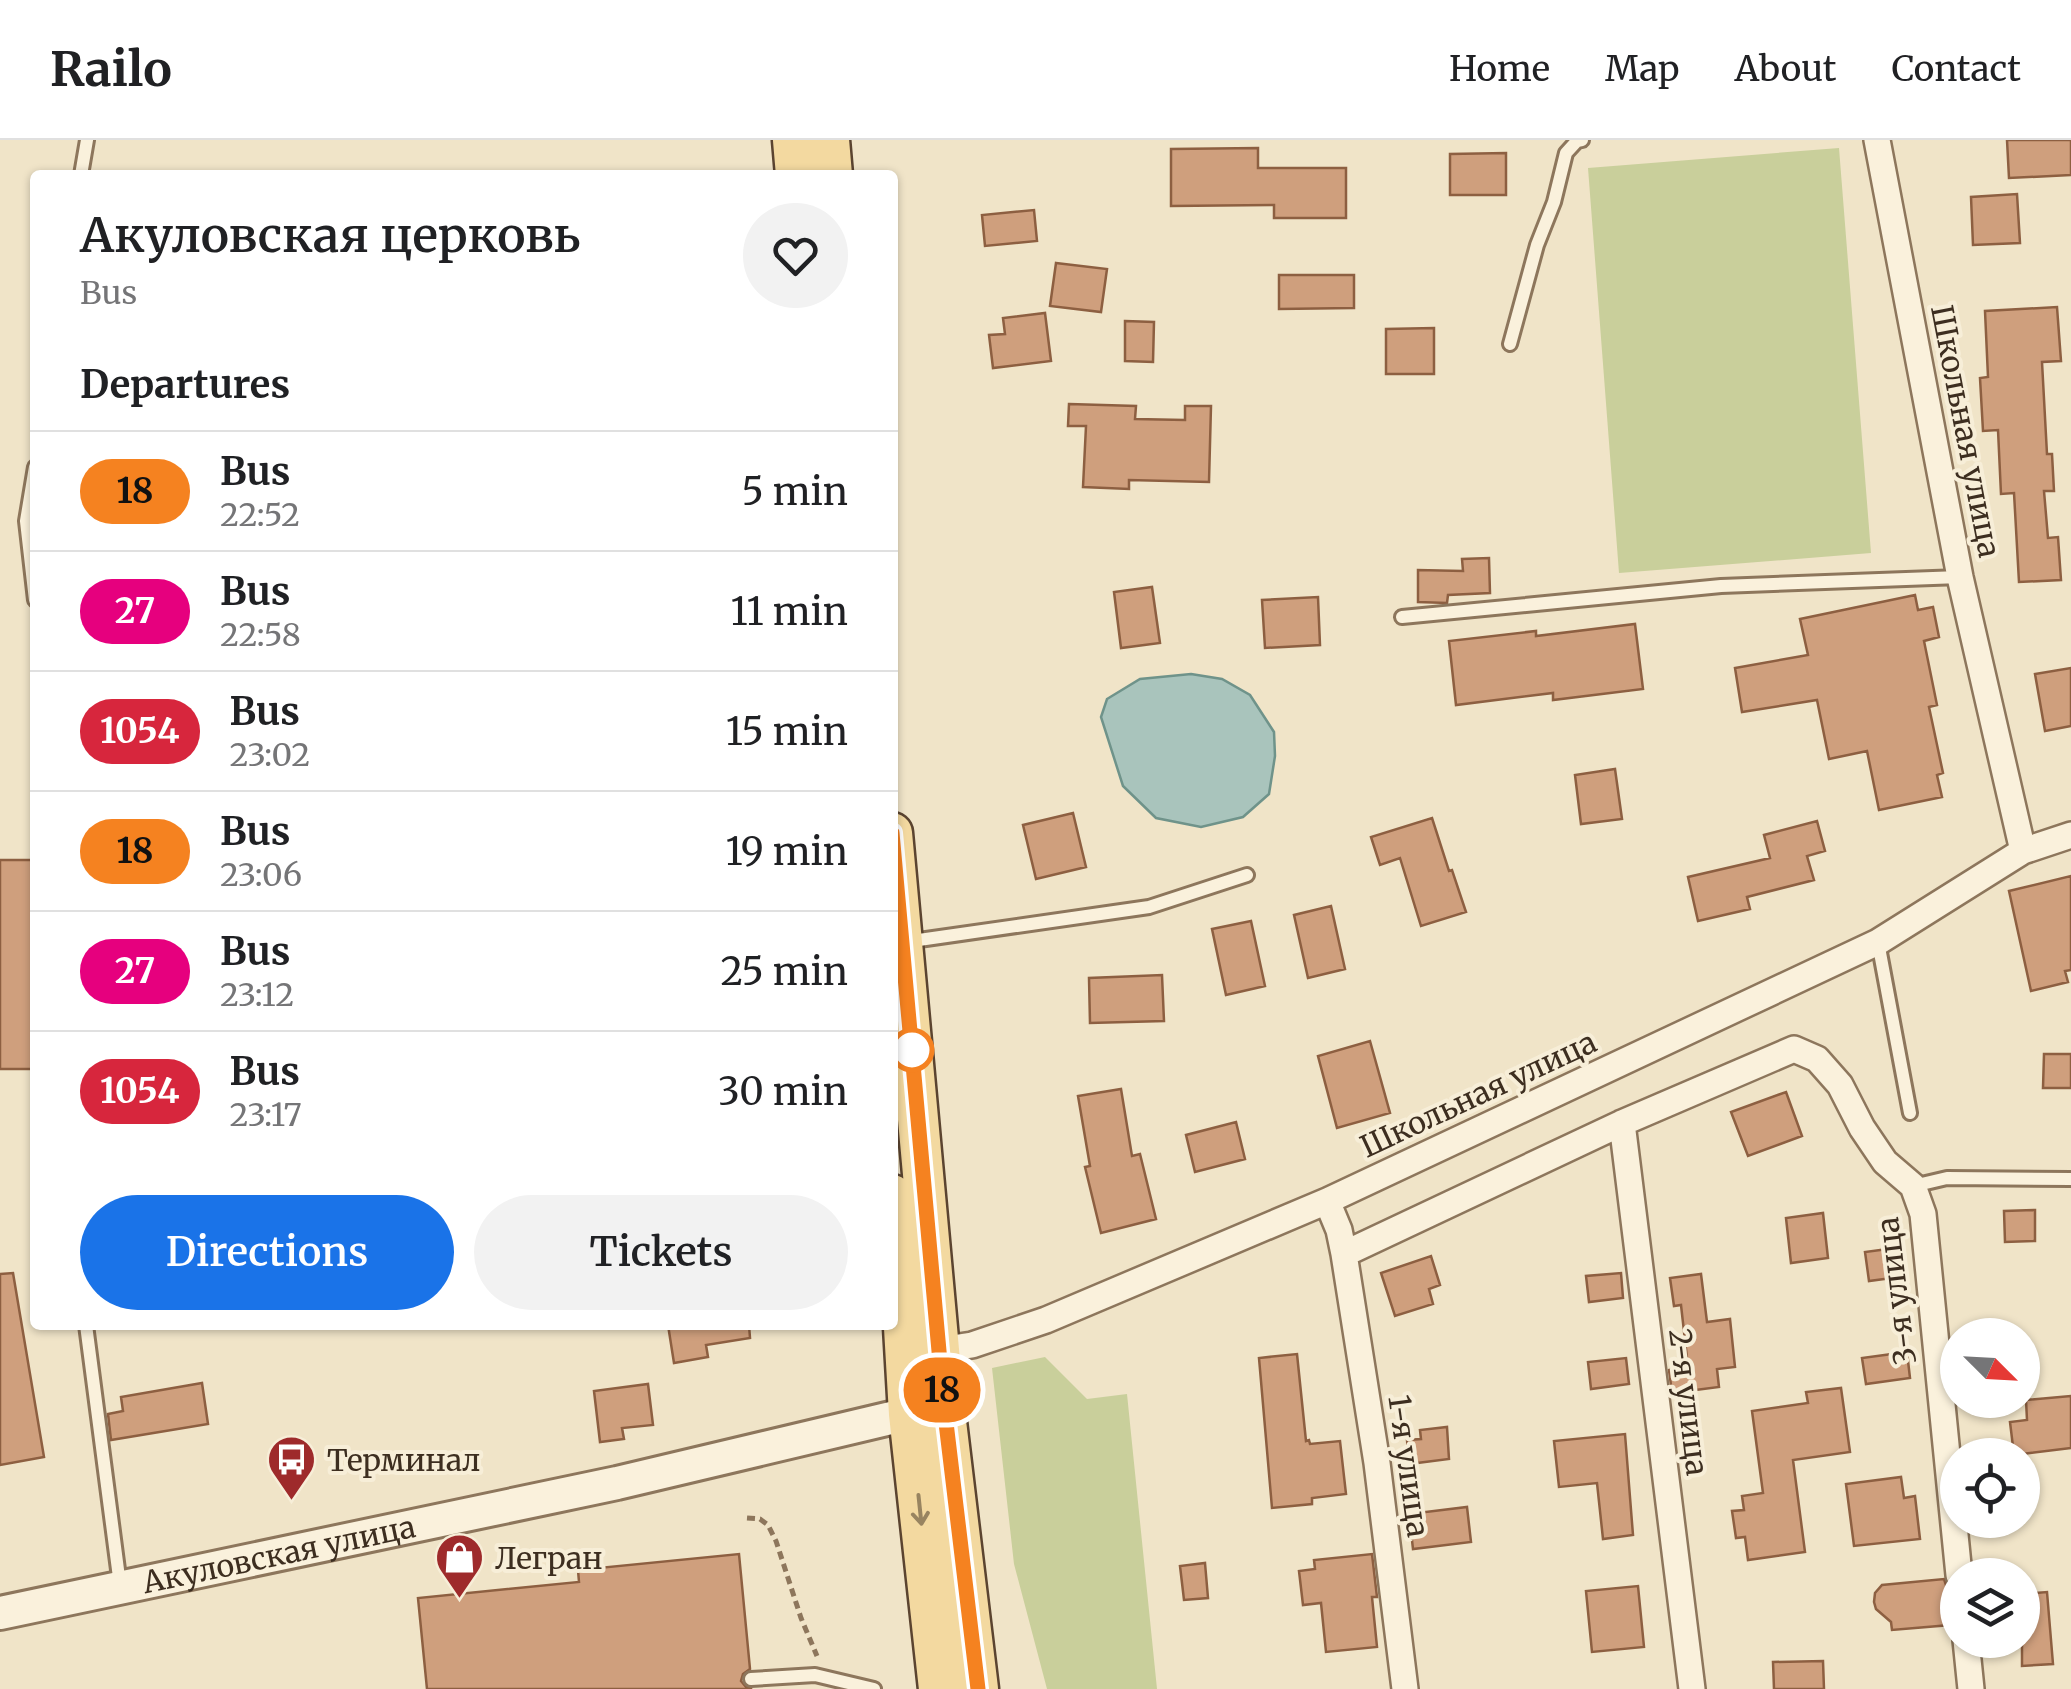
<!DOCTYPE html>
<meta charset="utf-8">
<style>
:root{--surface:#fff;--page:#f2f2f2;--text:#202124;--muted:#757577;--line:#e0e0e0;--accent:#1a73e8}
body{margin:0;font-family:Merriweather,serif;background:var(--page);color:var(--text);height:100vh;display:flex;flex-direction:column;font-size:38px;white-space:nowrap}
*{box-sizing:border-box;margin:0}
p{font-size:32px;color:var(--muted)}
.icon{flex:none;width:55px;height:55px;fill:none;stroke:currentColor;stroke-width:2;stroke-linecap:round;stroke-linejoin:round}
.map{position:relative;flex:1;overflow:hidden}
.panel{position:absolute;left:30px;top:30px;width:868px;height:1160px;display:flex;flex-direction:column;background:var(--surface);border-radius:10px;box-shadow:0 2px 8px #0004}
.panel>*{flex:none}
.badge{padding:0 20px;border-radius:32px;font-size:35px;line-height:65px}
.needle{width:65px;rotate:114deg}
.fabs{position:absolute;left:1940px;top:1178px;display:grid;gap:20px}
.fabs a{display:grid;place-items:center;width:100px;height:100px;border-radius:50%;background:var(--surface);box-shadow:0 2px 8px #0004;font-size:50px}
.map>.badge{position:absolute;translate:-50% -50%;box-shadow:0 0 0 5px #fff}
h2{padding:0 50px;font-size:38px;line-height:90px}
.round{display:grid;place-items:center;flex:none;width:105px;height:105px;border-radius:52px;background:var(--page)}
.overview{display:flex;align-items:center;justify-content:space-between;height:170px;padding:0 50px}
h1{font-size:48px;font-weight:600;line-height:75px}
.button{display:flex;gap:20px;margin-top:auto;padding:20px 50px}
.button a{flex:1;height:115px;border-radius:60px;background:var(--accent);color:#fff;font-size:40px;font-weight:600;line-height:115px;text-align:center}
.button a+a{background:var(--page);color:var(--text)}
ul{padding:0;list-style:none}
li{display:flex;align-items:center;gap:30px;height:120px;padding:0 50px;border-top:2px solid var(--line)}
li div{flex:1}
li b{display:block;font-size:38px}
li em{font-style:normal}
li .badge{min-width:110px;font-weight:700;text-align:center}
header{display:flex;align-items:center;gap:60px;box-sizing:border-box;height:140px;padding:0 50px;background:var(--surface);border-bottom:2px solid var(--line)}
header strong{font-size:48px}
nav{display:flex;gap:55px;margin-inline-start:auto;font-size:35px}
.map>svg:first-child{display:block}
.green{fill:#c9cf9b}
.water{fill:#a9c4bc;stroke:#6f938a;stroke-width:2.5}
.building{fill:#cf9f7d;stroke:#8d5f41;stroke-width:2.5}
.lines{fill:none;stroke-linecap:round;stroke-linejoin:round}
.service-casing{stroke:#8d765c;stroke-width:18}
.minor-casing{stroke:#8d765c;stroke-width:30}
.tertiary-casing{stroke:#8d765c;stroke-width:38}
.primary-casing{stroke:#5b4430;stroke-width:45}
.path{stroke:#8d765c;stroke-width:5;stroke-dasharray:8 5;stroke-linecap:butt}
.service{stroke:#faf1dc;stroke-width:12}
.minor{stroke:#faf1dc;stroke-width:25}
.tertiary{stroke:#faf1dc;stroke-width:32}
.primary{stroke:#f3d9a0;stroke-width:40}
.oneway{stroke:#988460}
.line-casing{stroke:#fff;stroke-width:22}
.line{stroke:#f58220;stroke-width:15}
.stop-dot{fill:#fff;stroke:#f58220;stroke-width:5}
.labels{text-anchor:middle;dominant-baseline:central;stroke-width:8;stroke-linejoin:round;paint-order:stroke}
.street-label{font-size:30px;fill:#3d2e20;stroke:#f7eed8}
.poi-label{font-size:30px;fill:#3d2e20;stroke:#f7eed8;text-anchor:start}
</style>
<header>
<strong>Railo</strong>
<nav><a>Home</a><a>Map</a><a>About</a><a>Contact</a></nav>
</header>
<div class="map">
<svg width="2071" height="1549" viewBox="0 0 2071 1549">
<rect width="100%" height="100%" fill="#f0e4c8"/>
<path class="green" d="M1839,8l32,405 -252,20 -31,-405z
M1045,1217l42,42 40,-5 30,295h-110l-33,-125 -22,-196z"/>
<path class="water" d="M1191,534l31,5 28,16 24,37 1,24 -6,38 -26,23 -42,10 -45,-9 -33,-32 -22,-69 6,-18 33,-20z"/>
<path class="building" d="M2007,0h64v35l-62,3z
M1258,8v20h88v50h-72v-13l-103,1v-57z
M1506,13v42h-56v-41z
M2017,54l3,49 -47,2 -2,-48z
M1034,70l3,31 -52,5 -3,-31z
M1056,123l51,6 -6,43 -51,-6z
M1279,135h75v33l-75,1z
M2057,167l4,54 -19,1 5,92h5l2,37h-10l4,47 10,-1 3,43 -42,2 -5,-89 -13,1 -3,-64 -15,1 -3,-53 8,-1 -3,-66z
M1045,173l6,48 -58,7 -4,-33 16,-1 -2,-16z
M1125,181l29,1 -1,40 -28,-1z
M1434,188v46h-48v-45z
M1069,264l67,2 -1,13 50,1v-14h26l-2,76 -80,-2v9l-46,-2 3,-61h-18z
M1489,418l1,35 -42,2 -1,8 -29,-1v-32l45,1 -1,-12z
M1152,447l8,56 -39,5 -7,-56z
M1915,455l3,15 15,-3 6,30 -15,4 13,64 -8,2 14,66 -6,2 5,22 -63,13 -12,-59 -38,8 -12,-59 -75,12 -7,-44 73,-13 -8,-36z
M1318,457l2,48 -55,3 -3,-48z
M1635,484l8,65 -90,11v-7l-97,12 -7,-64 87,-10v5z
M2071,528v58l-26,5 -10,-57z
M1615,629l7,50 -41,5 -6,-49z
M1073,673l13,54 -50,12 -13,-54z
M1432,678l17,53 3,-1 14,42 -45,14 -21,-68 -20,7 -9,-28z
M1817,681l8,30 -18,5 7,24 -67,17 3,12 -52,12 -10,-44 82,-19 -6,-23z
M0,720h35v209h-35z
M2071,736v94l-6,1 3,11 -37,9 -22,-100z
M1331,766l14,63 -37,9 -14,-63z
M1251,781l14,65 -39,9 -14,-66z
M1162,835l2,46 -74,2 -1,-45z
M1370,901l20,72 -53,15 -19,-72z
M2044,914h27v34h-28z
M1121,949l11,67 8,-2 16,65 -55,14 -16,-66 5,-1 -12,-70z
M1786,952l16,44 -54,20 -17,-44z
M1236,982l9,37 -50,13 -9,-37z
M2035,1070v31l-30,1 -1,-31z
M1823,1073l5,45 -37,5 -5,-45z
M1903,1107l4,29 -38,5 -4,-29z
M1431,1116l9,29 -11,4 4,15 -38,12 -14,-43z
M13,1133l31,184 -44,8v-191z
M1621,1133l2,25 -34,4 -3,-26z
M1701,1134l6,48 23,-3 5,48 -18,2 2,18 -47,6 -3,-23 19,-3 -7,-62 -7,1 -4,-28z
M668,1185h81l1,13 -44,7 2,12 -34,6z
M1907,1212l3,26 -44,6 -4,-26z
M1297,1214l9,87 3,-1 1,4 30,-3 6,53 -34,4v6l-40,4 -13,-150z
M1626,1218l3,26 -38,5 -3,-27z
M202,1243l6,41 -97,16 -3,-26 15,-3 -2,-14z
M648,1244l5,41 -31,3 2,11 -24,3 -6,-51z
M1841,1248l9,64 -57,8 12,92 -57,8 -3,-23 -9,1 -4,-27 12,-1 -2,-14 21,-3 -11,-82 56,-8 -2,-11z
M2071,1256v52l-57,7 -4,-33 17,-2 -1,-20z
M1447,1287l2,32 -40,5 -2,-24 14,-1 -1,-9z
M1625,1294l8,101 -30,4 -6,-56 -38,4 -5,-46z
M1901,1337l3,21 11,-2 5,43 -66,7 -8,-62z
M1467,1367l4,35 -58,7 -4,-35z
M739,1414l11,115 -7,5 -2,7 5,6 6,2h-325l-9,-91 161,-16 -1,-12z
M1372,1414l5,43h-5l5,50 -51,5 -5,-49 -18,2 -4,-34 16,-2 -1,-9z
M1205,1423l3,35 -24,2 -4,-34z
M1944,1439l2,6 4,40 -58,5 -1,-8 -15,-13 -2,-7 1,-9 7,-8z
M1638,1446l6,61 -52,5 -6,-61z
M2047,1452l6,72 -31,2v-72z
M1823,1521l1,28h-50l-1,-27z"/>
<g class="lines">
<defs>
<path id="service" d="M81,35l6,-35
M1510,204l27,-99 17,-43 12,-49 11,-12 5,-1
M35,327l-9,54 9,79
M1402,477l319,-31 239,-9
M905,802l244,-35 98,-32
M1878,802l32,171
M1913,1046l34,-8 124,1
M86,1185l34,260
M751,1539l64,-4 59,14"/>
<path id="minor" d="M1877,0l83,437 63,274
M1622,983l70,566
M1327,1061l12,29 5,24 278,-131 172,-74 23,10 23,26 22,43 23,34 28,24 10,28 36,361
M1344,1114l33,209 28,226
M939,1210l33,-5 74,-25 281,-119 551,-259 145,-91 48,-16
M1966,1500l5,49"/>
<g id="tertiary">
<path id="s1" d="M0,1473l617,-130 316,-75"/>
</g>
<path id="primary" d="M793,0l3,35
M829,0l3,35
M892,693l52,572 34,284
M892,1055l10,98 7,121 30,275"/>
</defs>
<use href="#service" class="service-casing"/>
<use href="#minor" class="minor-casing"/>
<use href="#tertiary" class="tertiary-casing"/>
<use href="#primary" class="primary-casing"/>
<path class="path" d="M747,1378l13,1 8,6 8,16 25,77 16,38"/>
<use href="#service" class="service"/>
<use href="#minor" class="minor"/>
<use href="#tertiary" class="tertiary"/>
<use href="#primary" class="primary"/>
</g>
<defs><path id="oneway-shaft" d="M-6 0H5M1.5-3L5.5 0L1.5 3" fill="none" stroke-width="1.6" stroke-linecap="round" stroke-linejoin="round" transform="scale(2.5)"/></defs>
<use class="oneway" href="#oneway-shaft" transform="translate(920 1370) rotate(84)"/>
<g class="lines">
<defs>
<path id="line" d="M892,693l52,573 34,283"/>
</defs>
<use href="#line" class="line-casing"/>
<use href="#line" class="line"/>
</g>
<defs>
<symbol id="bus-pin" viewBox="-11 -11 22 30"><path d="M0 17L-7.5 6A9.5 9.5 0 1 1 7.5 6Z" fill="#9e2a2b" stroke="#f7eed8"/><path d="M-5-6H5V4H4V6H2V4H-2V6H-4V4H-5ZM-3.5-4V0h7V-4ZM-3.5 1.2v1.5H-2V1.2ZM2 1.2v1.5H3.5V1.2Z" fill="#fff"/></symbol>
<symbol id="shop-pin" viewBox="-11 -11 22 30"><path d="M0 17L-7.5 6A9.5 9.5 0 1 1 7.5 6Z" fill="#9e2a2b" stroke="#f7eed8"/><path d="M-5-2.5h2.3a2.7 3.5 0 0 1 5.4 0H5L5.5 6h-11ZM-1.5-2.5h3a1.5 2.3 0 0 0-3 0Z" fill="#fff"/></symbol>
</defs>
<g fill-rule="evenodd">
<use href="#bus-pin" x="264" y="1292" width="55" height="75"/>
<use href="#shop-pin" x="432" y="1390" width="55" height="75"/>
</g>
<circle class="stop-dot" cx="912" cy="910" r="20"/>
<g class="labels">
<g class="street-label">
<text transform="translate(1966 291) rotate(79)">Школьная улица</text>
<text transform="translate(1478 954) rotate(-25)">Школьная улица</text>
<text transform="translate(1896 1151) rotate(-97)">3-я улица</text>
<text transform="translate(1689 1262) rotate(83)">2-я улица</text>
<text transform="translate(1409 1326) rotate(82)">1-я улица</text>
<text stroke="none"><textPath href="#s1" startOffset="285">Акуловская улица</textPath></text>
</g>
<g class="poi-label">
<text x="327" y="1320">Терминал</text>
<text x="495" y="1418">Легран</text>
</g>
</g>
</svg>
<div class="fabs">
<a><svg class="needle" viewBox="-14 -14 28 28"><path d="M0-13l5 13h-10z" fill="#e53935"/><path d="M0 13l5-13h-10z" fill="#757577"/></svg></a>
<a><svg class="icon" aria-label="locate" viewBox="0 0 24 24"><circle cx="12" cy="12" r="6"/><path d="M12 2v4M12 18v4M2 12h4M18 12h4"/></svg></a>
<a><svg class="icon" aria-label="layers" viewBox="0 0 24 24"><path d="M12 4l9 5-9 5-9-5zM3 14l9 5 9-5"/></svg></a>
</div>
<b class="badge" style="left:942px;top:1250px;background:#f58220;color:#111">18</b>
<section class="panel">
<div class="overview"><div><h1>Акуловская церковь</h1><p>Bus</p></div><a class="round"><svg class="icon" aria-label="heart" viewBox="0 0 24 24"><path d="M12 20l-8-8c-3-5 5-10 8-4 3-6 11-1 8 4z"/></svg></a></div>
<h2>Departures</h2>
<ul>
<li><span class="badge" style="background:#f58220;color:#111">18</span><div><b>Bus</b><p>22:52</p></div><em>5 min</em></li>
<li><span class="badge" style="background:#e6007e;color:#fff">27</span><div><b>Bus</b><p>22:58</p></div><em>11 min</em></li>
<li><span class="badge" style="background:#d7263d;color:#fff">1054</span><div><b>Bus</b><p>23:02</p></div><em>15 min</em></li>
<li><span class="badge" style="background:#f58220;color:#111">18</span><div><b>Bus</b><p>23:06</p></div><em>19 min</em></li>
<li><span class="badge" style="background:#e6007e;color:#fff">27</span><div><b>Bus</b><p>23:12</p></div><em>25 min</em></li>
<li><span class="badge" style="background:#d7263d;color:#fff">1054</span><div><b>Bus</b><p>23:17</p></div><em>30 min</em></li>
</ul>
<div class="button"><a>Directions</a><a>Tickets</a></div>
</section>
</div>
